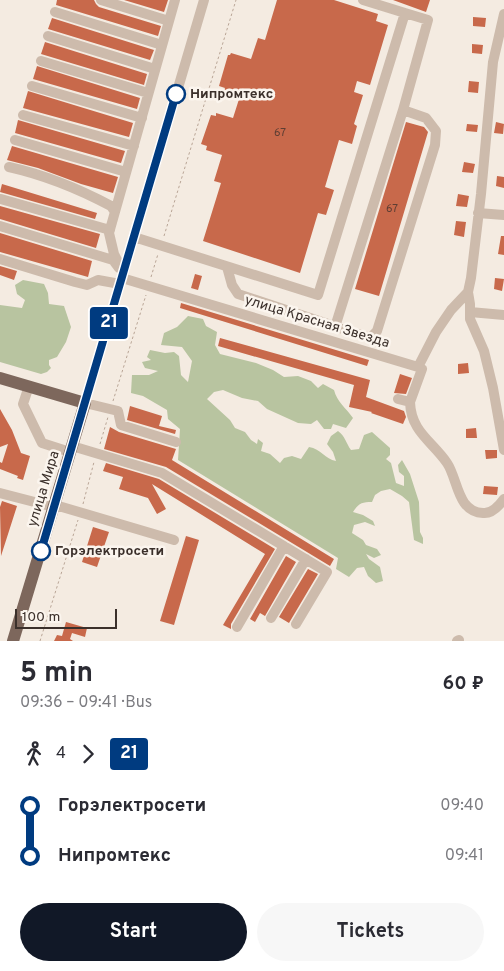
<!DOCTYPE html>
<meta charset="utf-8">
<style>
:root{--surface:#fff;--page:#f7f7f7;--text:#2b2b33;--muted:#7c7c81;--accent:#111827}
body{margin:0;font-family:Overpass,sans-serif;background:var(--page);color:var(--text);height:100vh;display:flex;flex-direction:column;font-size:19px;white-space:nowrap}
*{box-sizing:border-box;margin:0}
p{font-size:16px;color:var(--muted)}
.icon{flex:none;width:28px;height:28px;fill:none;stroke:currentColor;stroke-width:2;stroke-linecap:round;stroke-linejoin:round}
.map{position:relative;height:641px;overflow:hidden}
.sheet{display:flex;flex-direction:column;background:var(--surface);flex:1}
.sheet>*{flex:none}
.badge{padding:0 10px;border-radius:4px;font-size:18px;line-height:32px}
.scale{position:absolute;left:15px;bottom:12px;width:102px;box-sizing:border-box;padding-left:5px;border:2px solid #3b302b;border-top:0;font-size:14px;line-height:18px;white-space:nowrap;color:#3b302b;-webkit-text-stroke:4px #fbf5ee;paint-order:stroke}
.map>.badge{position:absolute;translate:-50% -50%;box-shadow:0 0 0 2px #fff}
.legs{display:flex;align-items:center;gap:8px;height:55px;padding:0 20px;font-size:16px}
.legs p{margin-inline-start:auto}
.summary{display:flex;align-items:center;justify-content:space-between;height:85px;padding:0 20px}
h1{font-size:28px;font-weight:700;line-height:38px}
.action{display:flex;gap:10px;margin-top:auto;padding:10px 20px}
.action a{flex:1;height:58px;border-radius:30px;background:var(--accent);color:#fff;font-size:20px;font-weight:700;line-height:58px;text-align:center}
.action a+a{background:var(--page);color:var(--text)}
ul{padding:0 20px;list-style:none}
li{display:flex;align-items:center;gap:18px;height:50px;font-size:19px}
li i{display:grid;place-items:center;width:8px;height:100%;margin:0 6px;background:currentColor}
li i::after{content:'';width:12px;height:12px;margin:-6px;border:4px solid;border-radius:50%;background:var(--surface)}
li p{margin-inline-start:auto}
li:first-child i{background:linear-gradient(#0000 50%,currentColor 0)}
li:last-child i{background:linear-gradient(currentColor 50%,#0000 0)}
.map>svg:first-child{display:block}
.green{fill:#b8c4a0}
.building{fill:#c8694b}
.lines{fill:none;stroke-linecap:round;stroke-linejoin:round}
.path{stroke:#b9a596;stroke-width:1;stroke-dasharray:2.5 2.5;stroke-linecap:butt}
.minor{stroke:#cdbbac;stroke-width:10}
.major{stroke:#7d675c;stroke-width:12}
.line-1-casing{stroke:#fff;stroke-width:11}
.line-1{stroke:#003b80;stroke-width:8}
.stop-1-dot{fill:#fff;stroke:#003b80;stroke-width:2.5}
.labels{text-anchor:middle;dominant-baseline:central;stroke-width:5;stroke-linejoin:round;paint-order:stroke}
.number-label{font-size:11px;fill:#5e3e33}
.stop-label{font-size:14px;font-weight:bold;fill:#3b302b;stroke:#fbf5ee;text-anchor:start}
.street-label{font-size:14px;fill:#3b302b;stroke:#fbf5ee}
</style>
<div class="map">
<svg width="504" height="641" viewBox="0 0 504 641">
<rect width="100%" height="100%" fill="#f4ebe1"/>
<path class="green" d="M23,280l21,4 4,9 1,11 15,2 7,21 -5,15 -9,15 -8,3v5l2,3 -4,4 -6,2 -41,-12v-57l22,3 3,-8 -8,-6 -2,-9z
M188,316l15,3 3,7 11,6 -2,13 5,9 36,9 17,7 11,7 14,-1 13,5 7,7 5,-4 11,6c3,12 12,18 19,28l-7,10 -13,-4 -2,5h-7l-7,-9 -6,4 -13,-1 -31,-14 -9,-8 -16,-3 -19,-8 -9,2 -7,7 23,21 5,8 10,4 6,8 6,4 1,-5 5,4 -2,8 9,3 10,9 4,-5 8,-2 9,3 8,-12c12,2 16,12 27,14l-3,-9 -6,-8 4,-8 7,-5c7,5 8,12 13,19l8,-1 5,-14 8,-3 18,16v7l-4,4 5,4 5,20 8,3v-10l-5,-4 -1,-7 4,-5 8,14 9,28 1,30 3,6v6l-9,-4 -5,-38 -7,-6 -12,-7 -9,2 -6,4 -3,7c-10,0 -13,1 -19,10l10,3 10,6 2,5 -10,-4 -11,3 -2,8 11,7 3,5 11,4 4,6 -7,3 -8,-4 3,5 11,8 3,14 -7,2 -8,-7 -4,-9 -7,1 -8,9 -13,-8 2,-11 -160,-98 2,-31 -12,-10 -1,-9 -24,-14 -12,-3 1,-18h17l9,-4 -13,-3 -3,-6 9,-2 -4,-3 3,-7 15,3 9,-1 5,4 2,19 7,7 4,-21 -10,-14 -21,-2 3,-12 13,-6z"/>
<path class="building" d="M57,0h37l2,4 3,3 62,19 -3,10 -102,-31z
M124,0h44l-4,12z
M277,0h57l44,14 -2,7 12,4 -18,60 -13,-4 -3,11 9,3 -9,29 3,2 -5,18 -13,-4 -14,47 9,3 -8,25 -8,-2 -18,60 -97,-32 18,-58 -7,-2 8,-26 -16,-5 1,-4 -6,-2 10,-29 5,1v-3l17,5 7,-22 -16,-5 1,-3 -6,-2 9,-31h2l1,-2 20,6 7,-21 7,2z
M393,0h37l-4,12z
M473,17l13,1 -1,9 -12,-1z
M52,18l102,32 -4,10 -102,-31z
M45,42l102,32 -3,11 -103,-31z
M472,44l11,1 -1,9 -10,-1z
M37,66l103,32 -3,11 -104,-30z
M469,81l10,1 -1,11 -10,-1z
M28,91l105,32 -4,14 -106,-29z
M18,120l107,31 -4,12 -106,-30z
M406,122l18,5 4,5 -49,164 -24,-7z
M496,122l8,2 -1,10 -9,-1z
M467,124l11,1 -1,7 -11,-1z
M12,146l106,31 -5,16 -32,-9 -43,-16 -31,-8z
M464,162l11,2 -2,9 -11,-1z
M497,176l7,1v11l-8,-2z
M2,184l95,29 -2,6 -95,-27z
M458,194l11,2 -2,11 -11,-1z
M0,206l100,28 -4,14 -96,-29z
M456,221l10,1 -2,15 -10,-2z
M0,233l92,28 -4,16 -88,-25z
M501,236h3v19l-6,-1z
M0,266l17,5 -3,9 -14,-5z
M195,274l7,2 -4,14 -7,-2z
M495,278l9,1 -2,12 -8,-2z
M181,303l188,57 -2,6 -187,-58z
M220,338l150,42 -4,17 38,14 2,6 -3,7 -32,-11 1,-1 -23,-5 5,-22 -136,-39z
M468,363l1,10 -11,1v-10z
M400,374l12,4 -6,16 -12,-1z
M130,406l32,10 -3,10 17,4 -1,4 -48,-14z
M0,409l12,21 9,23 9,3 -7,24 -6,-2 1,-2 -18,-7v-7l2,1 6,-19 -8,3z
M110,427l9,5 57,17 -4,11 162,99 -4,7 -164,-99 -62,-18z
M476,428l1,10h-11v-9z
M485,450h12v8l-11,1z
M106,463l53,16 116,70 -44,75v5l-8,-4 42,-71 -113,-70 14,25 -9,5 -9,-16 -29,-9 4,-12 -20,-6z
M484,486l14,1 -1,8 -14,-1z
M2,501l15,5 -16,50 -1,-49z
M93,527l16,5 -12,35 -15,-5z
M186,536l13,4 -25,85 -14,-4z
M286,556l10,6 -31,54 -5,-3 -5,9 -5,-3z
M308,569l10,5 -29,49 -10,-6z
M66,622l21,6 -2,9 -13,-4 -2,6 3,2h-19l3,-6 5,1z"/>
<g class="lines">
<path class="path" d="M164,236l72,-236
M151,277l7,-23
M113,401l33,-106
M100,444l8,-27
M83,504l11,-42
M40,641l38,-121"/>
<path class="minor" d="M101,0l68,21
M55,12l107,33
M48,36l107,33
M41,61l107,32
M32,86l110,32
M23,115l111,31
M15,140l111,32
M9,167c36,8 70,22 102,39l4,6
M1,199l109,31
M478,213l26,2
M0,226l113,34 6,8
M134,237l184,58 87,-282 -42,-13
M0,259l75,23 12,3 11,-5 22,4
M227,267l5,18 6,9 132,44 7,-7 58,-186 1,-14 -10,-13 -23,-8 25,-90 -23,-7
M123,272l-9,-18 -5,-21 66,-233
M122,278l296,89 18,-35 15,-22 17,-18 3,-14 10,-84 12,-132 11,-48
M468,292l2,12v15l14,32 9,37 11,62
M470,312l34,3
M335,327l68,-217
M29,386l-6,18 19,39 28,9
M398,399l12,3 12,-33 -4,-2
M410,402c1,30 22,39 37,61 11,16 10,49 36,50 8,1 16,-7 21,-14
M176,442l-55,-17 -3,-14 -33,-8 119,-403
M72,446l90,27 165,99 -31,52
M0,493l54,14h8l112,33
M271,618l35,-59
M237,627l47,-81
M457,641l2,-1"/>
<path class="major" d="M0,378l85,25 -72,238"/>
</g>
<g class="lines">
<defs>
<path id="line-1" d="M41,551l135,-457"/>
</defs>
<use href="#line-1" class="line-1-casing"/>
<use href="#line-1" class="line-1"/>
</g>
<g class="stop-1-dot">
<circle cx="176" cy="94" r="9"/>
<circle cx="41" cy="551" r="9"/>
</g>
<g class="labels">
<g class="number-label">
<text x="280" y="133">67</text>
<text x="392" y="209">67</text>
</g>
<g class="stop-label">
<text x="190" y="94">Нипромтекс</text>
<text x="55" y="551">Горэлектросети</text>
</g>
<g class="street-label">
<text transform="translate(317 322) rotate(17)">улица Красная Звезда</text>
<text transform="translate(44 489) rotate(-73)">улица Мира</text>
</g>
</g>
</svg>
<div class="scale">100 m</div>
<b class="badge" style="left:109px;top:323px;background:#003b80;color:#fff">21</b>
</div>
<section class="sheet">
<div class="summary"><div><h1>5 min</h1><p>09:36 – 09:41 · Bus</p></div><b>60 ₽</b></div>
<div class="legs"><svg class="icon" aria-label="walk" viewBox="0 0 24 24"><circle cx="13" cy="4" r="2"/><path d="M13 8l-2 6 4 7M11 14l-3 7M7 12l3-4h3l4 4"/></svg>4<svg class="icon" aria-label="forward" viewBox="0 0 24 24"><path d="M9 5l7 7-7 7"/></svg><b class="badge" style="background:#003b80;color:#fff">21</b></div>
<ul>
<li><i style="color:#003b80"></i><b>Горэлектросети</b><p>09:40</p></li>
<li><i style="color:#003b80"></i><b>Нипромтекс</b><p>09:41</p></li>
</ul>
<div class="action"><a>Start</a><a>Tickets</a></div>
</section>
